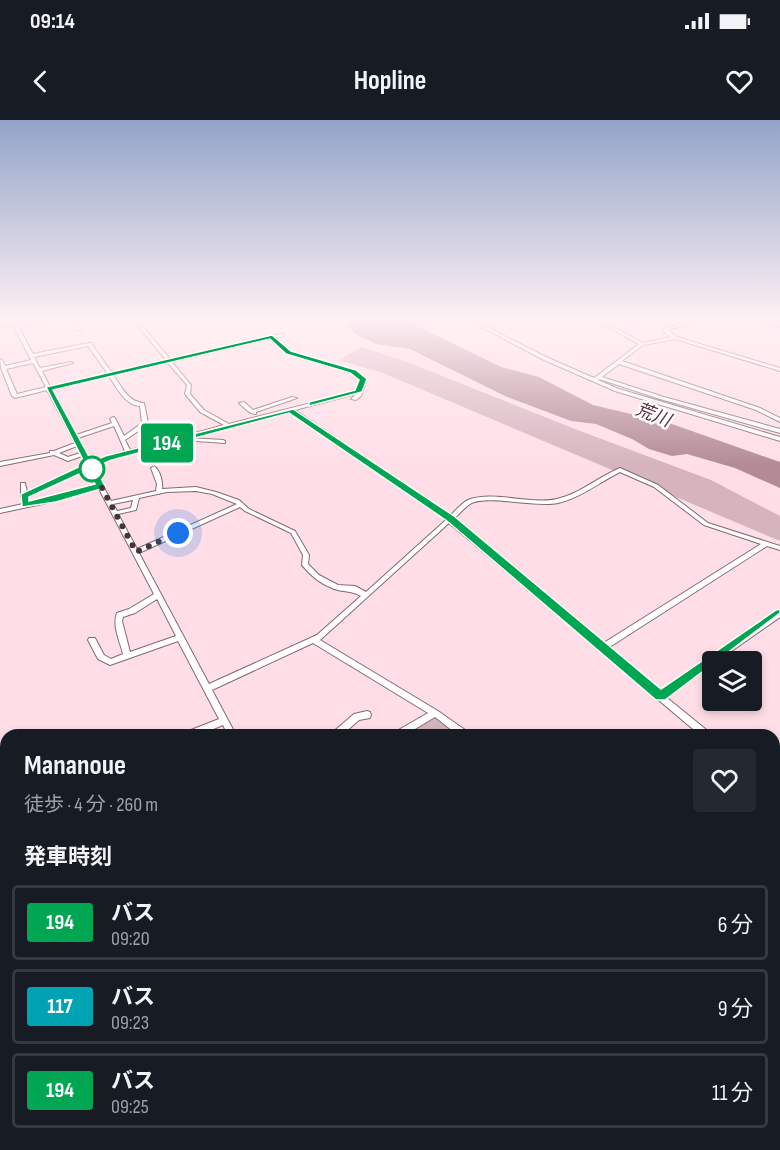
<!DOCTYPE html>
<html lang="ja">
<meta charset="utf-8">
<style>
:root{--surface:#171b24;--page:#242831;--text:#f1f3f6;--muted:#9ea1a6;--line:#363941}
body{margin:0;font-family:"Sofia Sans Condensed","Noto Sans JP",sans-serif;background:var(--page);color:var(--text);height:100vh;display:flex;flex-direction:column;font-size:22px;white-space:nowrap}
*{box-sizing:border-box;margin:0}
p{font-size:20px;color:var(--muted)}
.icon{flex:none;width:33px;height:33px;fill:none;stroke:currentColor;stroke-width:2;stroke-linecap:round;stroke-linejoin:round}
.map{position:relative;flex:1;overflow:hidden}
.side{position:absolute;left:0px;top:609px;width:780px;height:422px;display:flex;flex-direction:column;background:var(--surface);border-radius:18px 18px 0 0;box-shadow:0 3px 9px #0003}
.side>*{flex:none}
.badge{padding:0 12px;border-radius:4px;font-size:21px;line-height:39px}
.fabs{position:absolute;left:702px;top:531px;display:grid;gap:12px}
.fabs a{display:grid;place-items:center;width:60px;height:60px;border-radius:6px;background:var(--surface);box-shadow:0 3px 9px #0003;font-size:30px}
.you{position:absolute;width:30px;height:30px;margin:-15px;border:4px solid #fff;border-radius:50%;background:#1a73e8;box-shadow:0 0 0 9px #1a73e833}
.map>.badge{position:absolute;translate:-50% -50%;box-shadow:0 0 0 3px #fff}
h2{padding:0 24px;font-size:22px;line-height:54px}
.round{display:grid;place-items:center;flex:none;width:63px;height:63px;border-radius:6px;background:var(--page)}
.headline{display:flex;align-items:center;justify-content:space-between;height:102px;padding:0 24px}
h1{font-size:28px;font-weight:700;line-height:45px}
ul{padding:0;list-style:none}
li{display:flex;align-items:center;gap:18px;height:75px;margin:0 12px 9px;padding:0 12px;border:3px solid var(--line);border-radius:6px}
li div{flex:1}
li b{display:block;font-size:22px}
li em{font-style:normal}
li .badge{min-width:66px;font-weight:700;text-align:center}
.status{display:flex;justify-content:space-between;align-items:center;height:42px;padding:0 30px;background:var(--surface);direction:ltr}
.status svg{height:16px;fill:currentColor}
header{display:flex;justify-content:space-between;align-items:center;height:78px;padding:0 24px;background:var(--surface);font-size:27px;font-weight:700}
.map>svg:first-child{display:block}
.green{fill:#d6b4be}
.water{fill:#b38b97}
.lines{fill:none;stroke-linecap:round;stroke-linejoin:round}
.stream-far1{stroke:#b38b97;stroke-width:1.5}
.stream{stroke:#b38b97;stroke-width:2}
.minor-casing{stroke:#856971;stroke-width:2}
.highway-casing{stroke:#856971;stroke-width:3}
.minor{fill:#fff;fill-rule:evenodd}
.highway{fill:#fff;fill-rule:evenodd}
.line{fill:#00a651;stroke:#fff;stroke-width:1.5;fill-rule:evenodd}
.walk{stroke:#44373a;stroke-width:6;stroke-dasharray:0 10.8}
.stop-dot{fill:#fff;stroke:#00a651;stroke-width:3}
.labels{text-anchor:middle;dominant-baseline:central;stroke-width:5;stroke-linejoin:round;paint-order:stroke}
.far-water-label{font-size:18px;font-style:italic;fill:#5f293d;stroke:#fff}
</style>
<div class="status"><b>09:14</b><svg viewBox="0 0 49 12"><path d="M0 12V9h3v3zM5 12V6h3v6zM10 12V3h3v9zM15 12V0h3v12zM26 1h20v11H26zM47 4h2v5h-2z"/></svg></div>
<header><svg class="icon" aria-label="back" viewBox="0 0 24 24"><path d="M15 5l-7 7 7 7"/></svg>Hopline<svg class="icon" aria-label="heart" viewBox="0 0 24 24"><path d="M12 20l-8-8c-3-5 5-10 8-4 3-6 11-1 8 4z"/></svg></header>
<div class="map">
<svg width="780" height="1030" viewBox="0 0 780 1030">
<rect width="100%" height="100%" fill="#ffdee7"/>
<path class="green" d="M361,227l46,15 168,67 136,51 69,36v25l-397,-168 -44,-13z
M435,594l28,21h-48l-3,-6z"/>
<path class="water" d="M345,201h62l94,46 38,10 54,28 76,18 111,39v26l-45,-20 -48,-14 -15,2 -23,-7 -17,-10 -36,-15 -25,-3 -66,-25 -95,-47 -34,-5 -21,-10z"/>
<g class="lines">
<path class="stream-far1" d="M762,201l18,7"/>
<path class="stream" d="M774,1003l6,14"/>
<defs>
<path id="minor" d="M11,201h4l3,5 23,-5h8l-30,7 14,26 56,-11h2l21,30 54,-13 -32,-39h4l32,38 101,-23 12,-2v2l-8,2 16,14 64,19 8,5 3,6 -5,14 -5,4 -5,-1 5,-5 -61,16 155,106c5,-5 12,-13 18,-16 24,-10 62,5 89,-1 23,-5 41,-22 63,-31l38,17 50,38 72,23v4l-13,-4 -159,102 52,44 120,-82v7l-64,45h-4v2l-46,33 43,35 1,3h-10l-251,-212 -129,117 118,71 30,21 1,3h-11l-23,-18 -30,18h-11l1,-3 33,-19 -115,-70 -101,47 24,45h-8l-5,-10 -24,10h-14l1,-3 33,-13 -41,-78 -68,24 -12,-6 -10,-19 1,-2h6l9,17 7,4 12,-5c-3,-13 -11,-28 -6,-41l12,-4 25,-15 -55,-105 -43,12 -56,12v-4l55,-12 42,-12 -9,-17 -60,29v3l-3,2 -2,-1 -2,-5v-13h4l2,9 59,-27 -4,-9 -14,5 -14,-6 -54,11v-4l50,-9v-2h4l21,-8 -28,-53 -32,8 -3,-2 -11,-28 -1,-9 2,1 3,6 26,-6 -18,-35 -13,3v-2l12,-3zM270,219l17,15 64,19 8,5 3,4 -4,9 -129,33 -25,-14 -14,-16 1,-9 -19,-23zM88,226l20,28 -58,13 -8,-16 31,-8 -2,-1 -31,6 -6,-11zM33,243l13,24 -29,7 -11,-25zM168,243l19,22 -2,9 15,18 24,13 -40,11 -2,-3 -34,-10 -4,-20c-16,-1 -22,-16 -31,-28zM109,256c8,12 16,29 31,30l2,17 -18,13 -9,-18 -2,-1 -3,2 2,4 -36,12 -24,-45zM290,291l157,108 -81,73 -11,-6 -17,-1 -19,-10 -11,-11 1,-9 -14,-24 -46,-22 -10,-9 -23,-8 -20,-5 -34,2c1,-7 -2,-19 -8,-23l-3,2 6,16 -1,7 -45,10 -18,-34 26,-11 63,-16 43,3v-2l-2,-1 -34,-2 39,-10h5v-2zM114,306l11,25 -10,3 -24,9 -13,-25zM146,306l32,9 2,2 -50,13 -5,-10zM77,326l3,7 -12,4 -9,-4zM620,352l34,15 50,38 57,19 -159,100 -149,-124c5,-5 11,-12 17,-16 17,-10 65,4 88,-1 22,-5 42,-21 62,-31zM196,371l16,3 25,10 -100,45 -19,-35 18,-4 3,-12 28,-6zM133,380l-2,8 -14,3 -4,-7zM240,387l5,4 46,22 12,22 -1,10c9,11 21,21 36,25 9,2 14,1 23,6l-44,39 -108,49 -70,-131zM157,479l19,37 -46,16 -8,-31 1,-4 12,-4z
M72,201h4l5,8v1h-4z
M470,201h5l71,36 48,21 45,-34 -42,-23h5l41,22 28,-6 -8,-6v-2l28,-8h6l-29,9 9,7 103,31v3l-105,-32 -32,6 -21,16 138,47 20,10v4l-24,-12 -137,-46 -17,13 62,20 116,32v4l-120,-34 -61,-20 -1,1 21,9 161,48v4l-165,-50 -73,-32z
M292,277l5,1 -41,14v2c-6,0 -12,-6 -17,-11l5,-1 9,8z
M367,591l3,1 1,3 -1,3 -11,2 -17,15h-10l1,-3 21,-18z
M774,669l6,3v10l-6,-3z
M780,694v11l-6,4v-11z
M6,704v11l-6,3v-11z
M774,1018l5,1 1,3v8h-10l-2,-6h6z
M422,1024h13l1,6h-12z
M594,1024h13l1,6h-12z"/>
<path id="highway" d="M0,761l6,3v23l-6,-3z
M0,787l6,2v25l-6,-2z
M117,1024h41l2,6h-41z"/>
</defs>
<use href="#minor" class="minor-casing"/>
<use href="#highway" class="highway-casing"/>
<use href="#minor" class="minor"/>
<use href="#highway" class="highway"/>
</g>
<linearGradient id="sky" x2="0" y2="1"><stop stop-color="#93a4c8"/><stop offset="0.58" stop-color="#fff0f4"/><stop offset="1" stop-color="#fff0f4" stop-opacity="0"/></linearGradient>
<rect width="780" height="345" fill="url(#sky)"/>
<path class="line" d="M272,215l19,16 65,19 11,9 -5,13 -53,14v-4l46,-12 4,-10 -9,-7 -64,-19 -16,-15 -217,51 39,72 13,-6 188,-47 161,107 207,173 115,-79 4,-1v4l-115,87h-9l-209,-179 -158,-108 -177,47 -17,7 10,19 -1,2 -48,14 -34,5 -1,-13 64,-30 -39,-77zM88,350l7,14 -66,17v-4z"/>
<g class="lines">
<path class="walk" d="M92,349l44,83 42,-19"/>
</g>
<circle class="stop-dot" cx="92" cy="349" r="12"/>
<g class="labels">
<g class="far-water-label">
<text transform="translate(653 295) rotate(21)">荒川</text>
</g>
</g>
</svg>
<div class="fabs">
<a><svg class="icon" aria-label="layers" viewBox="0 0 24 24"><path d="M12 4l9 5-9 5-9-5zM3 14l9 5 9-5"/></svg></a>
</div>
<div class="you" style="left:178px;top:413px"></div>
<b class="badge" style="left:167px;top:323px;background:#00a651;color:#fff">194</b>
<section class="side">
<div class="headline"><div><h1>Mananoue</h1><p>徒歩 · 4 分 · 260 m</p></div><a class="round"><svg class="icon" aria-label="heart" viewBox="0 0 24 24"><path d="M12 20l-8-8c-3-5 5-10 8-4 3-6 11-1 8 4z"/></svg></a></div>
<h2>発車時刻</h2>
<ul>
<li><span class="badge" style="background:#00a651;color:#fff">194</span><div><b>バス</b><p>09:20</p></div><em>6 分</em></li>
<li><span class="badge" style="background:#00a3b4;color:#fff">117</span><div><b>バス</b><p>09:23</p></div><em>9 分</em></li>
<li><span class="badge" style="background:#00a651;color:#fff">194</span><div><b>バス</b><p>09:25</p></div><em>11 分</em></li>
</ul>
</section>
</div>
